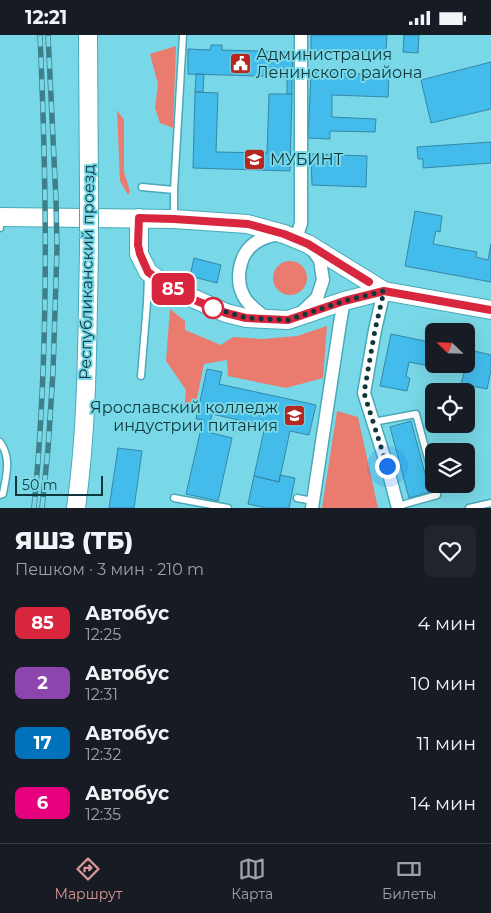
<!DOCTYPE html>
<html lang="ru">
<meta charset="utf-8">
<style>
:root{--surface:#171b24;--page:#20242c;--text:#f1f3f6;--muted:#9ea1a6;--line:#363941;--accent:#d69796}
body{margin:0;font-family:Montserrat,sans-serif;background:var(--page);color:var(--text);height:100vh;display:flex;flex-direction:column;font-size:19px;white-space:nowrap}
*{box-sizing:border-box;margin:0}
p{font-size:16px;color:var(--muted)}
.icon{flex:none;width:28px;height:28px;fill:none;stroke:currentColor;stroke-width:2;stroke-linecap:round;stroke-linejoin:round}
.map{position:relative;height:473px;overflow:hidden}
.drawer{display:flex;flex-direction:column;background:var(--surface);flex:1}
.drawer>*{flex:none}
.badge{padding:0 10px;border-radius:8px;font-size:18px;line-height:32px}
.needle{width:32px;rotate:293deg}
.controls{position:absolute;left:425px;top:288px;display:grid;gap:10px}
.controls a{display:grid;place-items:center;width:50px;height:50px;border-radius:8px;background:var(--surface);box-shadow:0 5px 20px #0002;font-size:25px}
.scale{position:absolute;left:15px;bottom:12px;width:88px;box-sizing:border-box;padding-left:5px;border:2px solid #0e383e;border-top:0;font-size:14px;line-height:18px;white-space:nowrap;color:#0e383e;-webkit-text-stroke:4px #79d8e7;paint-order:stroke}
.you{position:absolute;width:25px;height:25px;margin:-12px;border:4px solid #fff;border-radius:50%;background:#1a73e8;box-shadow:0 0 0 8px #1a73e833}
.map>.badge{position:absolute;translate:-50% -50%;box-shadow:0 0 0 2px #fff}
.round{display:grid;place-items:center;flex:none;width:52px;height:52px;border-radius:8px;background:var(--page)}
.headline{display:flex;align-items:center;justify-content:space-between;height:85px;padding:0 15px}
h1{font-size:24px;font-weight:800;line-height:38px}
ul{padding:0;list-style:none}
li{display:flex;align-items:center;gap:15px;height:60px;padding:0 15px}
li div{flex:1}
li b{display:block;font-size:19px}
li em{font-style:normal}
li .badge{min-width:55px;font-weight:700;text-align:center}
.status{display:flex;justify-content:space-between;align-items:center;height:35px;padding:0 25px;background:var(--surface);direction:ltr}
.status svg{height:14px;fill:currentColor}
.dock{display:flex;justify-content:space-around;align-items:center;height:70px;border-top:1px solid var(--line);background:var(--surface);font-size:14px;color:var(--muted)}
.dock a{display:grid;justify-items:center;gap:2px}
.dock .selected{color:var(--accent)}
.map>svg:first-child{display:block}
.green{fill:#e97c6f}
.building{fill:#43bceb;stroke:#3687a7}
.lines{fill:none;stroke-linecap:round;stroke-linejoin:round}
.lane-casing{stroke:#48a9b7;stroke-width:9}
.street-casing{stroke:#48a9b7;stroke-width:15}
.secondary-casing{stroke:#48a9b7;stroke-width:20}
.lane{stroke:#fff;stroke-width:6}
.street{stroke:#fff;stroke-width:12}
.secondary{stroke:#fff;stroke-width:18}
.rail-casing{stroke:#3e808a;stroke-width:5.5}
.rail{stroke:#79d8e7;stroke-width:4;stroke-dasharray:11;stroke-linecap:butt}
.secondary-bridge-casing{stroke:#48a9b7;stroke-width:20;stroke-linecap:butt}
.secondary-bridge{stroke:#fff;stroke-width:18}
.line-casing{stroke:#fff;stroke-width:11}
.line{stroke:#d7263d;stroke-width:8}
.walk{stroke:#0e383e;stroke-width:5;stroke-dasharray:0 9}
.stop-dot{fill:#fff;stroke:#d7263d;stroke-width:2.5}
.labels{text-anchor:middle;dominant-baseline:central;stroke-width:4;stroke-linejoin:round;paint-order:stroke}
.poi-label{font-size:16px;fill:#0e383e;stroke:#79d8e7;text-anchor:start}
.street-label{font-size:16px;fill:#0e383e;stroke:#79d8e7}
</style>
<div class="status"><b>12:21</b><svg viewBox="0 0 49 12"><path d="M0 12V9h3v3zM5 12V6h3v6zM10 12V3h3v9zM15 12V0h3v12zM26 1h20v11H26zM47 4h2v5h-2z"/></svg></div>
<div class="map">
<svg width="491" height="473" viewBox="0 0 491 473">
<rect width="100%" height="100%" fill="#79d8e7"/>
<path class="green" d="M176,11l-3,82 -13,-5 -5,-15 3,-24 -8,-30z
M117,75l7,10v52l6,19 -2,4 -8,-14z
M273 243a17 17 0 1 1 34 0a17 17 0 1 1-34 0Z
M170,274l15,12v9l36,15 12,-8 29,2 35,-3 30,-10 -4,52 -37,10 -58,-12 -1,-16 -23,4 -10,49 -10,-2 2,-21 -20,-29z
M337,376l21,6 20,91h-56z"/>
<path class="building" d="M311,0h76l-1,16h-75z
M404,0h15l-1,18 -15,-1z
M211,10h11v5l71,2 -1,25 -104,-3v-25l22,1z
M491,27v47l-60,14 -10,-43z
M311,37l78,3 -1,22 -56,-2v22l44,2 -1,13 -45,-1v8l-22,-1z
M196,39h8l-1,18h-8z
M287,42h5v17h-5z
M195,57l23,1 -2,59 51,1 2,-59h23l-2,77 -97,-3z
M491,107v21l-68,5v-9h-5l-1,-12z
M311,119l56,2 -1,31 -54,-2z
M415,176l27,5 -2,16 -4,-1 -3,13 44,8 -1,5 12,3 3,-16v38l-86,-16z
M194,223l27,7 -4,18 -27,-7z
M391,299l43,9v21h32v-15l25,6v15l-4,19 -26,-5 3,-11 -55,-11 -3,15 4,1 -3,13 -27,-5z
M207,334l15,3 -3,12 97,21 -7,30 -19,-4 -11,51 -25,-6 11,-50 -53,-12 -4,18 24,6 -14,63 -32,-7 17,-74 -7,-1z
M411,386l19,71 -21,6 -19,-71z
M118,413l24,3 -8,57h-25z
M280,440l15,3 -6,30h-23l-18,-4 6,-28 25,6z"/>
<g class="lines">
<defs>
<path id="lane" d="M142,152l32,3
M174,183v-28l9,-155
M0,193v-1
M141,341l6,-73 1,-28
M373,387l43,-8 18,67
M0,407c12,17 6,33 3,52l-3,1
M174,463l54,10
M297,463l16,3
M398,471l39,-11 -2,-11
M469,473l22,-5"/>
<path id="street" d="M296,204l5,-16v-188
M384,256l-9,39 -11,63 23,73 11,42
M301,278l16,-15 6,-18 -3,-20 -8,-11
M267,284c-7,-6 -15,-11 -21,-19 -12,-17 -8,-45 9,-57 8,-6 17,-8 26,-9
M312,473l28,-185 4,-22"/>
<path id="secondary" d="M88,0l1,158
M0,182l174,2 73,5 37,10 24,10 76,47 107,19
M139,183v36l9,18 22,16 56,25 20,5 42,2 56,-19 40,-10
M76,473c12,-85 11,-171 13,-256"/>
</defs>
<use href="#lane" class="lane-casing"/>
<use href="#street" class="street-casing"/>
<use href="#secondary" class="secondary-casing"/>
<use href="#lane" class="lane"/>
<use href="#street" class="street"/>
<use href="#secondary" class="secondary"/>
<defs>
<path id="rail" d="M34,473c15,-157 13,-315 6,-473
M42,473l6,-59 5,-77 4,-123 -1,-49 -8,-165"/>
</defs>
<use href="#rail" class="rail-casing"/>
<use href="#rail" class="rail"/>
<defs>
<path id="secondary-bridge" d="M89,217v-59"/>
</defs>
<use href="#secondary-bridge" class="secondary-bridge-casing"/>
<use href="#secondary-bridge" class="secondary-bridge"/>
</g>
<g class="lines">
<defs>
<path id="line" d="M369,247l-61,-38 -24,-10 -36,-10 -74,-5 -35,-1 -1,27 2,9 8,18 22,16 22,11 34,14 20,5 42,2 56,-19 40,-10 107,19"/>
</defs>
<use href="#line" class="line-casing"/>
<use href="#line" class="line"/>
<path class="walk" d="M213,273l-2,-1 35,11 42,2 56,-19 40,-10 -9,39 -11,63 23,73"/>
</g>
<defs>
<symbol id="civic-square" viewBox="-11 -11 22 22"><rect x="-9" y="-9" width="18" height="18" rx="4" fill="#b62721" stroke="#79d8e7"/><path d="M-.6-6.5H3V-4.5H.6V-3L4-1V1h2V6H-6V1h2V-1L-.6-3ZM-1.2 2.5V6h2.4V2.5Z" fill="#fff"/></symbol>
<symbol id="university-square" viewBox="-11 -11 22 22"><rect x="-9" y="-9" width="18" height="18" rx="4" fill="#b62721" stroke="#79d8e7"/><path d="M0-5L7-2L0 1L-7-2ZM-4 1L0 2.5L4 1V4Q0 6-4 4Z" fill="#fff"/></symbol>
</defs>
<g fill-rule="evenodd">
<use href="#civic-square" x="228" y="16" width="25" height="25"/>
<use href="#university-square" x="242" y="112" width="25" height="25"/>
<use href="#university-square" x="282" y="368" width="25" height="25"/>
</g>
<circle class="stop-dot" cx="213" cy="273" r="10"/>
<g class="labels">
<g class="poi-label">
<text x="256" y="19">Администрация<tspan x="256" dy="18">Ленинского района</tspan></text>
<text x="270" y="124">МУБИНТ</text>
<text x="278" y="372" text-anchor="end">Ярославский колледж<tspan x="278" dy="18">индустрии питания</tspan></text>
</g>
<g class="street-label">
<text transform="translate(87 237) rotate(-89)">Республиканский проезд</text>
</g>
</g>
</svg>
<div class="controls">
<a><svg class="needle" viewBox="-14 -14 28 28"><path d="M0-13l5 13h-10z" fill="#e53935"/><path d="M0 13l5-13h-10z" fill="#9ea1a6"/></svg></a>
<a><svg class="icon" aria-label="locate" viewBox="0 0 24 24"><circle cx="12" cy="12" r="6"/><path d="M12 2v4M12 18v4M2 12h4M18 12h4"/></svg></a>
<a><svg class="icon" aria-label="layers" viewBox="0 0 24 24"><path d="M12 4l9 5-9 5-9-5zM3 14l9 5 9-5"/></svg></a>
</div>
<div class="scale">50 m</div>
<div class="you" style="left:387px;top:431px"></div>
<b class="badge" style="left:173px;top:254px;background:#d7263d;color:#fff">85</b>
</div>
<section class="drawer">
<div class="headline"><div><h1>ЯШЗ (ТБ)</h1><p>Пешком · 3 мин · 210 m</p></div><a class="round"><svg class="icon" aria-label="heart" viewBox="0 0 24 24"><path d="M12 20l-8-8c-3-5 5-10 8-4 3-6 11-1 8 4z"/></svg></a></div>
<ul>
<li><span class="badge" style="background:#d7263d;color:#fff">85</span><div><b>Автобус</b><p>12:25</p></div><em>4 мин</em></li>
<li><span class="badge" style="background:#8e44ad;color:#fff">2</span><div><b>Автобус</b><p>12:31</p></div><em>10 мин</em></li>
<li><span class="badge" style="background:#0072bc;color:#fff">17</span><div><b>Автобус</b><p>12:32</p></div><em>11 мин</em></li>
<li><span class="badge" style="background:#e6007e;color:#fff">6</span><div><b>Автобус</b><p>12:35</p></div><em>14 мин</em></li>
</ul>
</section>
<nav class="dock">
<a class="selected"><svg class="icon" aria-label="directions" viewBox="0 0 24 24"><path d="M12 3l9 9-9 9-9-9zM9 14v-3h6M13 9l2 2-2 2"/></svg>Маршрут</a>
<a><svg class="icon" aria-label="map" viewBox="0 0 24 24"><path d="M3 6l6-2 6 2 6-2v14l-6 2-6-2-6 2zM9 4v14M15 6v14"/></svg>Карта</a>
<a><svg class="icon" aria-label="tickets" viewBox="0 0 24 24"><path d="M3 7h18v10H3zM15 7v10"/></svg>Билеты</a>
</nav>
